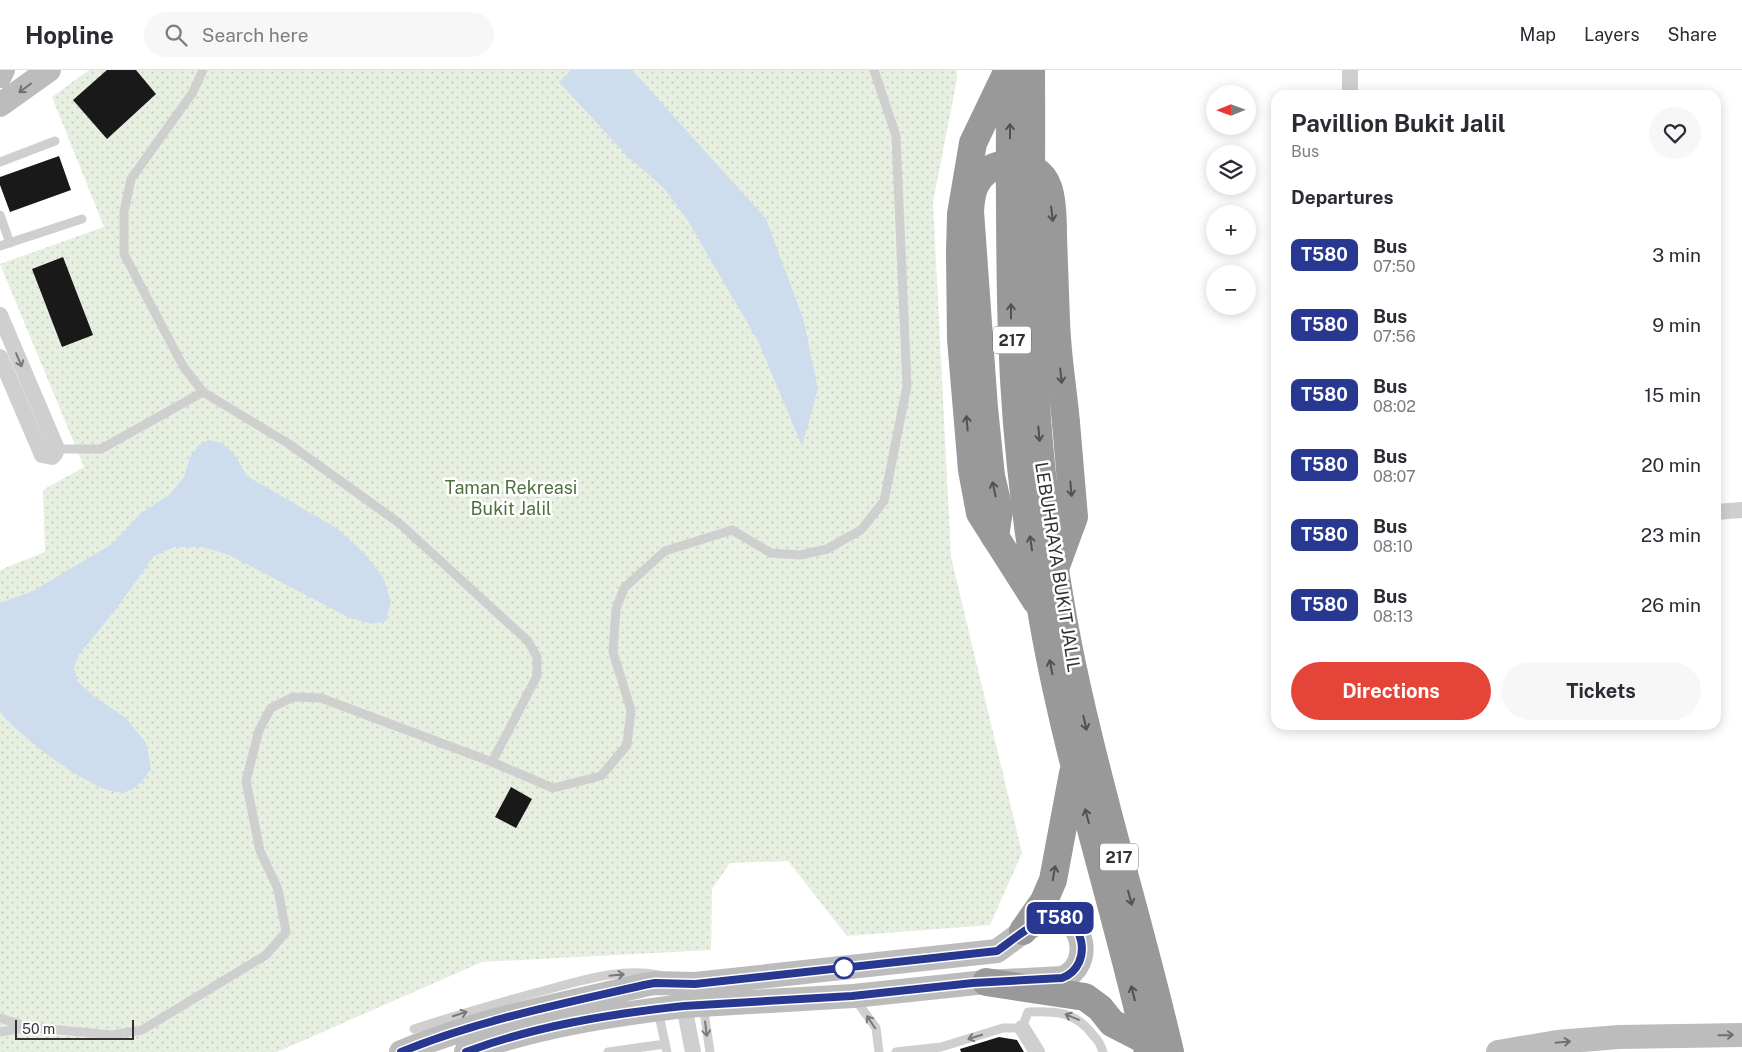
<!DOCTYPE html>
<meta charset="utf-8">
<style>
:root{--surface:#fff;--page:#f7f7f7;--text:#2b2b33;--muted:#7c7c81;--line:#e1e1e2;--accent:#e54439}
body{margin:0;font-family:"Public Sans",sans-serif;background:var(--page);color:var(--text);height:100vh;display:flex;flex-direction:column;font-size:19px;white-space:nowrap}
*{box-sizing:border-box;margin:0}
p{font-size:16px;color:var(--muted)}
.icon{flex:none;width:28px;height:28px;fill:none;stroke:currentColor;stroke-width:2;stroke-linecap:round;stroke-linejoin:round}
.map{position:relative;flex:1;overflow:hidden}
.details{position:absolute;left:1271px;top:20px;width:450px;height:640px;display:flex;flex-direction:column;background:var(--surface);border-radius:15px;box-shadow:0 2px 12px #0003}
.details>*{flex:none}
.badge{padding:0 10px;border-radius:8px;font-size:18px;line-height:32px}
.needle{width:32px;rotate:269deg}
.controls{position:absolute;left:1206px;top:15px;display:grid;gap:10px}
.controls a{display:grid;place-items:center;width:50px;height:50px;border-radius:50%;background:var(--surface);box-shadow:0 2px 12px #0003;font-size:25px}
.scale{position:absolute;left:15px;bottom:12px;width:119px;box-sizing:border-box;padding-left:5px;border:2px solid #323232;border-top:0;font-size:14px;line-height:18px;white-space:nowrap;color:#323232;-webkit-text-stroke:4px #fff;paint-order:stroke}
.map>.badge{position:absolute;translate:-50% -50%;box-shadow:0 0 0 2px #fff}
h2{padding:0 20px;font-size:19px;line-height:45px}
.round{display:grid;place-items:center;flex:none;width:52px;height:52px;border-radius:26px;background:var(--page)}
.summary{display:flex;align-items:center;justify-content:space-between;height:85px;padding:0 20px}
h1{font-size:24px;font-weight:700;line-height:38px}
.cta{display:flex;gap:10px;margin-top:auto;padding:10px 20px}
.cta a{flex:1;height:58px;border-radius:30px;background:var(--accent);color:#fff;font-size:20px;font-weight:700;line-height:58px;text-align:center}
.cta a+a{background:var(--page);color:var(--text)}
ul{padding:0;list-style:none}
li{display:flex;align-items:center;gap:15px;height:70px;padding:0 20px}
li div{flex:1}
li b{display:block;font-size:19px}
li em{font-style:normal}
li .badge{min-width:55px;font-weight:700;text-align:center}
header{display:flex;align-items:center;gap:30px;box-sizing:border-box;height:70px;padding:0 25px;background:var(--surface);border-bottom:1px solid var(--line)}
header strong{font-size:24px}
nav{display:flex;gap:28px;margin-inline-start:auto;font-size:18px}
.search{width:350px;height:45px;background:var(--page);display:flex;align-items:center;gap:12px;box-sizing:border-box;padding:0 18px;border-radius:28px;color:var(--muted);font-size:19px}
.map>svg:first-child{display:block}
.grass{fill:url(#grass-dots)}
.water{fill:#ceddee}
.building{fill:#191919}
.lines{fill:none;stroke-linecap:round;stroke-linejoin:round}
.lane{stroke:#cfcfcf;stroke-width:9}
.street{stroke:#cfcfcf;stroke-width:16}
.secondary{stroke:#bcbcbc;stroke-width:24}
.highway{stroke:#999;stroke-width:28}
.highway-bridge{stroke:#999;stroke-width:28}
.oneway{stroke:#707070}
.oneway2{stroke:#515151}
.oneway3{stroke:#797979}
.line-casing{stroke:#fff;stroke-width:11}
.line{stroke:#283890;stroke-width:8}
.stop-dot{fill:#fff;stroke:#283890;stroke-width:2.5}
.labels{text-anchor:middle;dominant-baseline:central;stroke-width:5;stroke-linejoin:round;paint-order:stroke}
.shield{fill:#fff;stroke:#707070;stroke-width:1}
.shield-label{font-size:16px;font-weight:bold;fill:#323232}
.park-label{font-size:18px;fill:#4f6f3f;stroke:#fff}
.street-label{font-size:18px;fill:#323232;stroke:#fff}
</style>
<header>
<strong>Hopline</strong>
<div class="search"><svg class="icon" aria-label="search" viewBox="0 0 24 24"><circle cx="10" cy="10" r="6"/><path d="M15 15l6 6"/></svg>Search here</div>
<nav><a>Map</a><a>Layers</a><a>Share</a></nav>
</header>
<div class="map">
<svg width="1742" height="982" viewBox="0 0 1742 982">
<defs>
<pattern id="grass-dots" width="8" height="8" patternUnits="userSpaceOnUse" patternTransform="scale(1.25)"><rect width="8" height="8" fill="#e7efe1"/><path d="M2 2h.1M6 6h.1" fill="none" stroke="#c7cdc2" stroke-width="1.8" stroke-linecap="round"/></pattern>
</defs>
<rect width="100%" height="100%" fill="#fff"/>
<path class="grass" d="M89,0h868v9l-24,123 18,355 71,296 -32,72 -143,11 -59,-75 -58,2 -18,26 -1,61 -229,12 -205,90h-277v-482l45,-18 -2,-62 41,-23 -84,-203 104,-37 -52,-130z"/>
<path class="water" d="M571,0h61l134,149 37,99 15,71 -16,57 -44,-105 -70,-120 -24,-33 -36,-31 -69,-75z
M209,370l13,3 12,11 13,22 91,53 26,24 19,24 8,25 -5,19 -14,3 -22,-6 -123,-64 -26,-7h-27l-20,9 -38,53 -38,47 -4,12 4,14 17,15 31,21 20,25 5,26c-7,10 -14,20 -26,23 -28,6 -108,-58 -125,-80v-109l31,-11 81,-48 28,-30 30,-20 14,-17 6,-20 9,-12z"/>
<path class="building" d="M107,0h29l20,24 -49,45 -34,-39z
M59,86l12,34 -61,22 -10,-27v-8z
M63,187l30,78 -31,12 -30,-78z
M511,717l21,12 -16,29 -21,-11z
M999,967l18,3 7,12h-63l-1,-3z"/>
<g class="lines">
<path class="lane" d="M203,0l-10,22 -62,87 -7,33v42l59,112 20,26 86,52 110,79 129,118 9,16v19l-45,86
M0,92l55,-21
M0,145l10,28
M0,176l82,-27
M57,379h44l102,-57
M855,929l21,29 3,24
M703,935l7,47
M658,941l9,41
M0,948l28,9 84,8 30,-5 124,-75 20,-23 -8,-43 -18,-38 -14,-70 13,-51 12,-22 22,-11 28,1 171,64 61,26 48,-12 26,-31 4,-35 -18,-58 3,-43 8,-21 41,-37 67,-21 39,23 29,2 27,-6 34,-19 23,-29 23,-115 -11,-250 -22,-66
M414,959c43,-14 87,-27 132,-39 34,-9 77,-23 112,-15
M0,962l24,-4
M608,982l57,-8
M896,982l45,-5 62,-19h19l6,-16c28,-1 47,-1 65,23 5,5 8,10 10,17"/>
<path class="street" d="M1350,0v25
M0,245l57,134 -2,5 -3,3 -10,-2 -42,-98
M1716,442l26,-2
M684,936l9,46
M1022,958l15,24"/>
<path class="secondary" d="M0,6l3,-6
M0,35l49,-35
M401,982c78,-32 161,-48 243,-67l11,-2 40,1 302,-33c13,-9 39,-31 53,-33 33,-6 45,48 12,60l-76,4 -133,14 -169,10c-74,9 -148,20 -218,46
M1498,982l59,-10 62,-5 123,-2"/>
<path class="highway" d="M1010,0c0,88 -1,177 2,265 3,92 13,184 29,274 25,150 74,295 107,443
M1031,0c1,143 -4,288 14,430 8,60 17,120 30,178 27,126 66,249 95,374
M1007,2l-34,71 -12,71 -1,38 1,87 11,131 8,43 56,88
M1056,496l18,-49 -8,-94
M1023,861l21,-30 9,-21 20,-107
M986,912l99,15 15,11 12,15 33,17"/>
<path class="highway-bridge" d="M995,467l4,-27 -8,-34 -7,-68 -14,-197c1,-10 1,-20 7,-29 16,-27 61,-24 71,5 5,13 5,35 5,49 1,29 2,57 3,85 1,34 7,68 10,102"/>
</g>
<defs><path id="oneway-shaft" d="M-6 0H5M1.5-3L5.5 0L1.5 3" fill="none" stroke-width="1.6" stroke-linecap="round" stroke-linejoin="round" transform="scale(1.25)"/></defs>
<g class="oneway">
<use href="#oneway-shaft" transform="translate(25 18) rotate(143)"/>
<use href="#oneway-shaft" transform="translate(1726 965) rotate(-1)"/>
<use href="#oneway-shaft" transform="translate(1563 972) rotate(-5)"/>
</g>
<g class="oneway2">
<use href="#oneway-shaft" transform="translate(1010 61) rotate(-90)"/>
<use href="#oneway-shaft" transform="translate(1052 144) rotate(83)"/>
<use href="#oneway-shaft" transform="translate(1011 241) rotate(-90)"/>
<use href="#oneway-shaft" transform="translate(1061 306) rotate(84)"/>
<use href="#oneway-shaft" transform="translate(967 353) rotate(-95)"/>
<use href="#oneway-shaft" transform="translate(1039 364) rotate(85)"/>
<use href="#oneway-shaft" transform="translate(994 419) rotate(-102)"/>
<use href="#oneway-shaft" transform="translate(1071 419) rotate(85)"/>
<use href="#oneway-shaft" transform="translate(1031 473) rotate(-98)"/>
<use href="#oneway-shaft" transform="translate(1051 597) rotate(-101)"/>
<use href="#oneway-shaft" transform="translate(1085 653) rotate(77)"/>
<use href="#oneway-shaft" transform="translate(1087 746) rotate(-105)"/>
<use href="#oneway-shaft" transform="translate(1054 803) rotate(-80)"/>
<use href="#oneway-shaft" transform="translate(1130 828) rotate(75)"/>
<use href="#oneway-shaft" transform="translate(1133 923) rotate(-104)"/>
</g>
<g class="oneway3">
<use href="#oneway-shaft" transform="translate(19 290) rotate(67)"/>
<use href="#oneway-shaft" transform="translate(617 905) rotate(-6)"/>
<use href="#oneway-shaft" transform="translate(460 944) rotate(-18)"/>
<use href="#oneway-shaft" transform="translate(1072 947) rotate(-157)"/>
<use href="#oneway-shaft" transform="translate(871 952) rotate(-124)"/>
<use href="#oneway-shaft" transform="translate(706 959) rotate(83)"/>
<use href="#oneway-shaft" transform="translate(975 967) rotate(163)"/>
</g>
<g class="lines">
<defs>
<path id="line" d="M401,982c78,-32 161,-48 243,-67l11,-2 40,1 302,-33c13,-9 39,-31 53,-33 34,-6 45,48 12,60l-89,5 -121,13 -168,10c-74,8 -149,20 -218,46"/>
</defs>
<use href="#line" class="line-casing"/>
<use href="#line" class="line"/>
</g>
<circle class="stop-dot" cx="844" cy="898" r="10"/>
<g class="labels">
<g class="shield">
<rect x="993" y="256.5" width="38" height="27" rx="4"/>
<rect x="1100" y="773.5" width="38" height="27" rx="4"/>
</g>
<g class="shield-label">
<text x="1012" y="270">217</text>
<text x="1119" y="787">217</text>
</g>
<g class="park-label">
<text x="511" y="417">Taman Rekreasi<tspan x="511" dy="21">Bukit Jalil</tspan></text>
</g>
<g class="street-label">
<text transform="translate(1058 497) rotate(81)">LEBUHRAYA BUKIT JALIL</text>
</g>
</g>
</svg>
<div class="controls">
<a><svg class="needle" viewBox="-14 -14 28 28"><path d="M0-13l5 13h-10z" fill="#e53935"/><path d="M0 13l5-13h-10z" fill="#7c7c81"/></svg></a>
<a><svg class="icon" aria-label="layers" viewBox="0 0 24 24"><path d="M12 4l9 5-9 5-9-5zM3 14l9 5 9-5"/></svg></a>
<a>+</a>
<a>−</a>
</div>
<div class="scale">50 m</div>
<b class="badge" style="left:1060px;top:848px;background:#283890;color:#fff">T580</b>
<section class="details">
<div class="summary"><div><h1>Pavillion Bukit Jalil</h1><p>Bus</p></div><a class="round"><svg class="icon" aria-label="heart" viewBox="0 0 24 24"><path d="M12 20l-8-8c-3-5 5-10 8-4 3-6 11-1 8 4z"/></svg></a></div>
<h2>Departures</h2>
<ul>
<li><span class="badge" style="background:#283890;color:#fff">T580</span><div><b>Bus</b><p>07:50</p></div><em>3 min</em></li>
<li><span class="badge" style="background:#283890;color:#fff">T580</span><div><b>Bus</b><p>07:56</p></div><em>9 min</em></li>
<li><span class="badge" style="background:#283890;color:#fff">T580</span><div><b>Bus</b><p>08:02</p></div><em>15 min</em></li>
<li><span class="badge" style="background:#283890;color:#fff">T580</span><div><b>Bus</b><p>08:07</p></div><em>20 min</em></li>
<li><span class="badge" style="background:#283890;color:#fff">T580</span><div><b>Bus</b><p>08:10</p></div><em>23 min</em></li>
<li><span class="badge" style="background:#283890;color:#fff">T580</span><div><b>Bus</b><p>08:13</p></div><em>26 min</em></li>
</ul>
<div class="cta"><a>Directions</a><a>Tickets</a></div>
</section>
</div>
